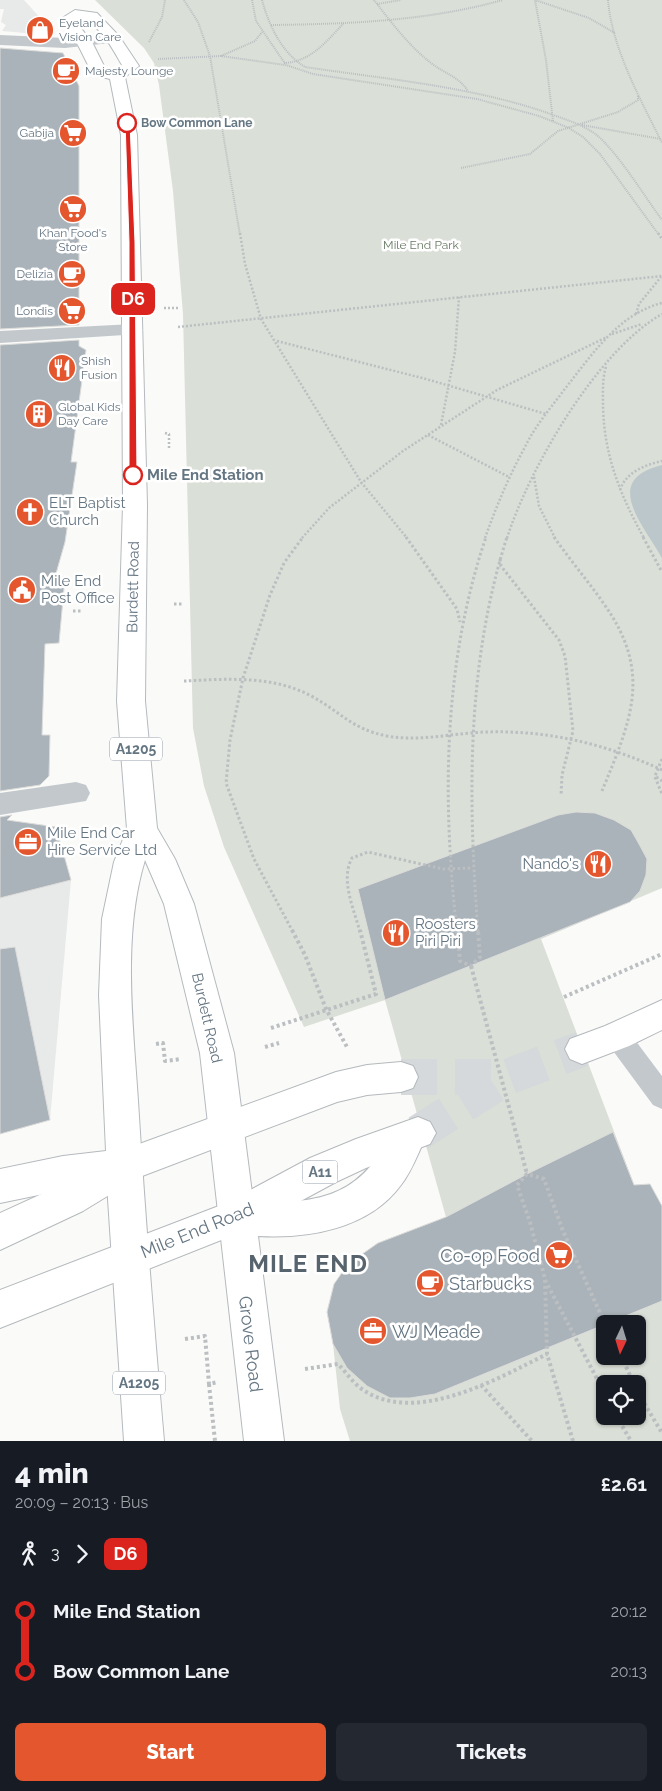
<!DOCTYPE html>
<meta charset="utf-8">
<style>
:root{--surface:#171b24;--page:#242831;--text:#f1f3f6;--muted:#9ea1a6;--accent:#e4572e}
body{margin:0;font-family:Raleway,sans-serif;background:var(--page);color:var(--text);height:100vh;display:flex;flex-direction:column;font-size:19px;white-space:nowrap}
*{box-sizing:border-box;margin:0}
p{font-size:16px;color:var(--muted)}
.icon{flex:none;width:28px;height:28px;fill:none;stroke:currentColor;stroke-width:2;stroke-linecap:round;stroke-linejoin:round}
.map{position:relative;height:1441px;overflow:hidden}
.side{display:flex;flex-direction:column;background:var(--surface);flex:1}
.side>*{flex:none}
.badge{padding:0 10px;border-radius:8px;font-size:18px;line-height:32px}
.needle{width:32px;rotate:184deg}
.tools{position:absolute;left:596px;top:1315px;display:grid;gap:10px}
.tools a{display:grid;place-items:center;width:50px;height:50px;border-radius:8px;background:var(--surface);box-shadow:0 1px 4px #0004;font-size:25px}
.map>.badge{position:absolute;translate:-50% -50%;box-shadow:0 0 0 2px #fff}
.legs{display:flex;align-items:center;gap:8px;height:55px;padding:0 15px;font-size:16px}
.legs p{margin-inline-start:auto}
.summary{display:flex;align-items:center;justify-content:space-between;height:85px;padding:0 15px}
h1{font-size:28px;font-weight:800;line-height:38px}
.button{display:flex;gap:10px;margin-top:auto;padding:10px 15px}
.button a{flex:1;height:58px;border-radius:8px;background:var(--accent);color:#fff;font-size:20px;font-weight:800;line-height:58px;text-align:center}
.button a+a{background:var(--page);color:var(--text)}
ul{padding:0 15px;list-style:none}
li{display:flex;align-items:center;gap:18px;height:60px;font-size:19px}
li i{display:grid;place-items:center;width:8px;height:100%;margin:0 6px;background:currentColor}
li i::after{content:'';width:12px;height:12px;margin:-6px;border:4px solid;border-radius:50%;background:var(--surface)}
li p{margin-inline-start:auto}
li:first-child i{background:linear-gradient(#0000 50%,currentColor 0)}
li:last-child i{background:linear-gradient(currentColor 50%,#0000 0)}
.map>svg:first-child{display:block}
.built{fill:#e8e9e9}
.green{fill:#dadfd7;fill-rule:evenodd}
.water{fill:#bbc7cb}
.building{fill:#aab3b9;stroke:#dcdcda}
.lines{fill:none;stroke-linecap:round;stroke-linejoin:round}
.trunk-tunnel{stroke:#d5d9db;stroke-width:36;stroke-dasharray:36 18;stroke-linecap:butt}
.primary-casing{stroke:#b5babe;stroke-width:2}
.trunk-casing{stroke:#b4b9bd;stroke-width:2}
.path-far3{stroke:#bbbfc2;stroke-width:2;stroke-dasharray:1 1;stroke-linecap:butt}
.path-far2{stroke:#bbbfc2;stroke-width:2.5;stroke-dasharray:2 2;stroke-linecap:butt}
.path-far1{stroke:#bbbfc2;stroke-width:3;stroke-dasharray:2.5 2.5;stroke-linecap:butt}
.path{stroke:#bbbfc2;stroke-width:4;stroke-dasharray:3 3;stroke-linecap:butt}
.service{fill:#c3c8cc;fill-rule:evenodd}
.pedestrian{fill:#c3c8cc;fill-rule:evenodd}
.minor{fill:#c3c8cc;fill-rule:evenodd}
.tertiary{fill:#c3c8cc;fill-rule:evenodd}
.primary{fill:#fff;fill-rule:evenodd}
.trunk{fill:#fff;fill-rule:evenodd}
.path-bridge{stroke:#bbbfc2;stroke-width:4;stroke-dasharray:3 3;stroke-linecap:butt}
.line-1{fill:#dc241f;stroke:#fff}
.stop-1-dot{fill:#fff;stroke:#dc241f;stroke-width:2.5}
.labels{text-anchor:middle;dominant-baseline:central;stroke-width:5;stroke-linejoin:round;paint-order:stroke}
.far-poi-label{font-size:12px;fill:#657683;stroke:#fff;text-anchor:start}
.far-stop-label{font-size:12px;font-weight:bold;fill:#657683;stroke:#fff;text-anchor:start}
.far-park-label{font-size:12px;fill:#687a64;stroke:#fff}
.shield{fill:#fff;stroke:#939fa8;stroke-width:1}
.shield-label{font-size:14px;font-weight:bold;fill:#657683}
.stop-label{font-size:15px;font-weight:bold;fill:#657683;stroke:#fff;text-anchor:start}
.poi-label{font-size:15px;fill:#657683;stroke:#fff;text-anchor:start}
.street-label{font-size:15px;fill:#657683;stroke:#fff}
.near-street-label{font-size:18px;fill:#657683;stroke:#fff}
.near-poi-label{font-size:18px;fill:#657683;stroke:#fff;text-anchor:start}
.near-district-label{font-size:24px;font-weight:bold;letter-spacing:1px;fill:#57646e;stroke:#fff}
</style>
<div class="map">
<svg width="662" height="1441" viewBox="0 0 662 1441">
<rect width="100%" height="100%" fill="#fafaf8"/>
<path class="built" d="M0,0h24l29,32 -6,3 -45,-4 4,-6 -5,-3 3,-13h-4z
M0,819l60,27 11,34 -21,240 -50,14z"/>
<path class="green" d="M95,0h567v888l-121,51 121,319v183h-312l-10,-32 -7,-65 15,-80 30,-21 68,-26 -61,-217 -81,27 -80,-180 -20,-61 -11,-58 -10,-414 -10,-123 -14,-106 -5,-22 -10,-15zM605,1324h33v32h-33zM605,1384h33v32h-33z"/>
<path class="water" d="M662,465v93c-19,-34 -61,-78 0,-93z"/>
<path class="building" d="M0,48l63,5 16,33v239l-79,4z
M79,340v6l7,4 -15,112h6l-12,80 -10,35h10l-6,66 -14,1 -3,91h8l-1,41 -9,9 -40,6v-446z
M576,812l19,1 19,7 17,10 8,14 8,15 -1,16 -6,16 -10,11 -245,98 -27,-111 200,-74z
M12,815l-5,5 49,7 15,53 -71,18v-81z
M15,947l35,173 -50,14v-185z
M613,1132l21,53 16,-1 12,22v95l-227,93 -25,4h-20l-23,-12 -20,-18 -14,-24 -6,-32 7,-28 14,-20 30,-21 68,-26 81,-43z"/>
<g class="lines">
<path class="trunk-tunnel" d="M401,1077h106
M418,1133l89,-56 75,-28"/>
<defs>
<path id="primary" d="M75,10l22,3 22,23 20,30 -14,11 12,58 10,370 -2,196 12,127 18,31 19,45 40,149 19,148c72,4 110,-7 143,-75l12,-5 12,5 6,11c-8,16 -14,34 -25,48 -32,44 -93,54 -143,51l26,205h-40l-44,-388 -36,-149 -19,-44c-23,75 -12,164 -7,241 7,114 16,227 26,340h-40l-17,-257 -44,6 -63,13v-34l63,-13 43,-5 -7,-156 3,-76 12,-57 13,-33 -10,-128 6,-196 -2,-370 -11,-56 -17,-4 -16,-32 -18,-23zM78,19c21,2 34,29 44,46l-8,5 -9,-2 -13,-26 -17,-21z"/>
<path id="trunk" d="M662,1000v30l-33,16 -47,18 -12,-5 -5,-10 5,-10 35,-13z
M401,1062l12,4 5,11 -5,11 -12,4 -34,3 -30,7 -200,76 -54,33 -83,39v-37l57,-26 55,-33 224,-82 31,-7z
M418,1117l12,5 6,11 -6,11 -64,24 -30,14 -87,47 -249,99v-38l224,-86 86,-46 46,-19z"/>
</defs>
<use href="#primary" class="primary-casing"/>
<use href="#trunk" class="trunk-casing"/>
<path class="path-far3" d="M184,0l14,22 12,34 30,179
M252,0l4,21 30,44 27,9 164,25 62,17 30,12 14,9 17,17 59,81
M262,0c7,26 20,53 43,67 80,12 163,19 240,45 16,6 34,11 49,21 21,15 51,64 68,87
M374,0c17,22 35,46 57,63 14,11 27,13 37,28
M608,0c4,49 33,100 54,143
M377,4l24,-4
M271,25c79,-1 156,-4 232,-25
M149,42l13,-25 3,-17
M221,56l34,-15 7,-9
M158,59l63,-3 64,9
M284,63c26,-1 42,-21 59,-39
M553,121l-7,-61 -11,-60 54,18 26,15
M582,125l79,14
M461,168l69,-14 28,-23 60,-19 20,-12v-5"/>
<path class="path-far2" d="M240,233l5,31 16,55 100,163 46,56
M658,233l4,6
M164,308h14
M636,314l3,-10 22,-27
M178,327l484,-51
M612,334l30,-10
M277,341l149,38 120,35
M606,367c-4,13 -3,26 -3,39 1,49 17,89 41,132
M441,425l14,-73 4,-55
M165,433l4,1v15
M428,435l81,42
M534,477l5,29 16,32
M620,490c6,-18 25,-25 42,-29
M302,538l27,-30 74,-57 94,-61 110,-53
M485,538c11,-31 24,-62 40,-91 10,-21 25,-38 39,-57 27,-34 54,-76 98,-87
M507,538c23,-71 90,-187 155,-224"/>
<path class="path-far1" d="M406,537l51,72 3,13
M554,537c16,23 34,44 50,67 49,69 27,116 -2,187
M643,537l19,35
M500,559l1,7 58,74 6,16 8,75 -11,44 -1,21
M174,604h8
M73,611h9
M184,681c41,-2 89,-6 127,15 29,15 40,33 76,40 33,6 65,-3 99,-4 62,-2 120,12 176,38
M662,759l-7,17 7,5
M655,777l7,17
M293,932l-39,-73 -28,-76 4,-43 13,-62 27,-83 14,-32 19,-26
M360,932c-6,-23 -20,-52 -8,-74l16,-6 75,17 29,-1
M457,932c-15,-133 -14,-268 29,-395
M478,932c-10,-134 -12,-267 29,-395"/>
<path class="path" d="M292,930l13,25 21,54 21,38
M457,930l3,31 11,5 9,-9 -2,-27
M564,997l98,-43
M271,1028l105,-34 -16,-64
M156,1044l7,-1 2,18 16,-2
M265,1047l14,-4
M545,1280l60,114
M185,1339l20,-3 4,48 9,-2
M621,1356l13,28
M305,1369l33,-5c7,7 13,16 21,23 53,41 138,-8 188,-33
M209,1384l6,57
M481,1385l51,56
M638,1393l24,40
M616,1416l15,25
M573,1441l-26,-87 -2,-75 -15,-57 -13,-37 10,-11 17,5 19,52 42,93"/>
<path class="service" d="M617,1025l9,3 36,48v33l-9,-4 -45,-61 -4,-8 4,-8z"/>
<path class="pedestrian" d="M76,782l10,3 4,8 -4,8 -86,14v-22z"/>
<path class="minor" d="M133,324l7,2 3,4 -3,4 -140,9v-12z"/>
<path class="tertiary" d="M114,34l5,2 3,3 -3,3 -54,6 -65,-3v-10l65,3z"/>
<use href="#primary" class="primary"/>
<use href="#trunk" class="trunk"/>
<path class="path-bridge" d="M471,966l56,208"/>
</g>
<path class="line-1" d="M125,121l5,2 5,119 2,233 -4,3 -4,-3v-233z"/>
<defs>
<symbol id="shop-disc" viewBox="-11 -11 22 22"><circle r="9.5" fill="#e4572e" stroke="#fff"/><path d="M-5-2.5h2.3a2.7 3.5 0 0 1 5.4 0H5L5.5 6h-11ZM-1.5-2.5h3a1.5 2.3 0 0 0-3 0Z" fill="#fff"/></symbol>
<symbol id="cafe-disc" viewBox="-11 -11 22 22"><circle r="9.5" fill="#e4572e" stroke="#fff"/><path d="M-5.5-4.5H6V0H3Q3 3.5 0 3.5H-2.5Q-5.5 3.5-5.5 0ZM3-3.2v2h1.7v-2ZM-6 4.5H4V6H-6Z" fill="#fff"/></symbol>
<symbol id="supermarket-disc" viewBox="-11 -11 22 22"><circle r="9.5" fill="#e4572e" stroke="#fff"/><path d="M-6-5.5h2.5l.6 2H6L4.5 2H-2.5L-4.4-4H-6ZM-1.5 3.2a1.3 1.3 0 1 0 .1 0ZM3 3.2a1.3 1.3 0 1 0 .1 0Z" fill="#fff"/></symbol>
<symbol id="restaurant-disc" viewBox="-11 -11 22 22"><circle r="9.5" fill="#e4572e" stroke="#fff"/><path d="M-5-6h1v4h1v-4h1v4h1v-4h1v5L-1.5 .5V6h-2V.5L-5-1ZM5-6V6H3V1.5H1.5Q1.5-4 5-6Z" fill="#fff"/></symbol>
<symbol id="building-disc" viewBox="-11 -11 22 22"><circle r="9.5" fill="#e4572e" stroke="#fff"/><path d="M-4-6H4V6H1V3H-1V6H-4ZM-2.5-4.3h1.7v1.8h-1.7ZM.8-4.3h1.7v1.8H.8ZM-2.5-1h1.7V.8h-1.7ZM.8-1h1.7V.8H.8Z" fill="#fff"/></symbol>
<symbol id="church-disc" viewBox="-11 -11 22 22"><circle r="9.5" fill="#e4572e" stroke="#fff"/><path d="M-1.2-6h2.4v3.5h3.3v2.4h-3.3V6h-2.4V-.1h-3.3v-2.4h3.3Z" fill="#fff"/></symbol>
<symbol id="civic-disc" viewBox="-11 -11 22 22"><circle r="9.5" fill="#e4572e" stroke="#fff"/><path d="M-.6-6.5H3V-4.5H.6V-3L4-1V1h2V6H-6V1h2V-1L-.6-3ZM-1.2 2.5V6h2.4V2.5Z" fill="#fff"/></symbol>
<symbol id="office-disc" viewBox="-11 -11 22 22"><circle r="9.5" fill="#e4572e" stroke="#fff"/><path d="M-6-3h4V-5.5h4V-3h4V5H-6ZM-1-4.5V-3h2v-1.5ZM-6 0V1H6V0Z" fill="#fff"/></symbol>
</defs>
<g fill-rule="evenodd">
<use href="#shop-disc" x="24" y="14" width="32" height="32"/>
<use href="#cafe-disc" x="50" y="55" width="32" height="32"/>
<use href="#supermarket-disc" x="57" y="117" width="32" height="32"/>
<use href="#supermarket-disc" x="57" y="193" width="32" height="32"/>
<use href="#cafe-disc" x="56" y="258" width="32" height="32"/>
<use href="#supermarket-disc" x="56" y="295" width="32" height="32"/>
<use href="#restaurant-disc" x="46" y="352" width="32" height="32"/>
<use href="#building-disc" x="23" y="398" width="32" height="32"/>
<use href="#church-disc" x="14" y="496" width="32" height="32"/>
<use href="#civic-disc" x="6" y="574" width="32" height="32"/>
<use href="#office-disc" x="12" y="826" width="32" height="32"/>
<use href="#restaurant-disc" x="582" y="848" width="32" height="32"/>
<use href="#restaurant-disc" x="380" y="917" width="32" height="32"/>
<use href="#supermarket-disc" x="543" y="1239" width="32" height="32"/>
<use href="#cafe-disc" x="414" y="1267" width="32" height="32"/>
<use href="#office-disc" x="357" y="1315" width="32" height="32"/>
</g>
<g class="stop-1-dot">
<circle cx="127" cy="123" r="9"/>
<circle cx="133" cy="475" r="9"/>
</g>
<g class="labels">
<g class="far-poi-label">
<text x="59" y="23">Eyeland<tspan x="59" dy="14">Vision Care</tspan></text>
<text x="85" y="71">Majesty Lounge</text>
<text x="54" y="133" text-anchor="end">Gabija</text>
<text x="73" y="233" text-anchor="middle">Khan Food's<tspan x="73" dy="14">Store</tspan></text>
<text x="53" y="274" text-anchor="end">Delizia</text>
<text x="53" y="311" text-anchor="end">Londis</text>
<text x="81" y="361">Shish<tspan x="81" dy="14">Fusion</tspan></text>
<text x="58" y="407">Global Kids<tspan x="58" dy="14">Day Care</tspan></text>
</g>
<g class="far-stop-label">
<text x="141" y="123">Bow Common Lane</text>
</g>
<g class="far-park-label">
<text x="421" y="245">Mile End Park</text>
</g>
<g class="shield">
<rect x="110" y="737.5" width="52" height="23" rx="4"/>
<rect x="302.5" y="1160.5" width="35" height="23" rx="4"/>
<rect x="113" y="1371.5" width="52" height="23" rx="4"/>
</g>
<g class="shield-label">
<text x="136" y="749">A1205</text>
<text x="320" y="1172">A11</text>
<text x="139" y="1383">A1205</text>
</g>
<g class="stop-label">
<text x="147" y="475">Mile End Station</text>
</g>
<g class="poi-label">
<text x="49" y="503">ELT Baptist<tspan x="49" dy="17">Church</tspan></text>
<text x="41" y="581">Mile End<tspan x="41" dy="17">Post Office</tspan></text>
<text x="47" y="833">Mile End Car<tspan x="47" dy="17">Hire Service Ltd</tspan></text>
<text x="579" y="864" text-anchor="end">Nando's</text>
<text x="415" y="924">Roosters<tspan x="415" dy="17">Piri Piri</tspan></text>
</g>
<g class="street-label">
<text transform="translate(133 587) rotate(-89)">Burdett Road</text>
<text transform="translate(207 1018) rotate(77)">Burdett Road</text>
</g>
<g class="near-street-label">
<text transform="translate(197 1230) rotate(-22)">Mile End Road</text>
<text transform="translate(251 1344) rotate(83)">Grove Road</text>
</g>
<g class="near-poi-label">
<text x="540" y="1255" text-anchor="end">Co-op Food</text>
<text x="449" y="1283">Starbucks</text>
<text x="392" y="1331">WJ Meade</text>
</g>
<g class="near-district-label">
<text x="308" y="1263">MILE END</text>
</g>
</g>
</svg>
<div class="tools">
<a><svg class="needle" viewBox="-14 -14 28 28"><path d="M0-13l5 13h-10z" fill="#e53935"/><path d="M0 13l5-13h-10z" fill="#9ea1a6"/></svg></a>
<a><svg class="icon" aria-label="locate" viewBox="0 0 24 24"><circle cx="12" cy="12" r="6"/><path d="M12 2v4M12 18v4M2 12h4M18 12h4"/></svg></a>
</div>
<b class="badge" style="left:133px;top:299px;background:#dc241f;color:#fff">D6</b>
</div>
<section class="side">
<div class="summary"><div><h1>4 min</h1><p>20:09 – 20:13 · Bus</p></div><b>£2.61</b></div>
<div class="legs"><svg class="icon" aria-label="walk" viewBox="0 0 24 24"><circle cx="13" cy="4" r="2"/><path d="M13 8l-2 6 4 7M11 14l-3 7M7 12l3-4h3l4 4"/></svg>3<svg class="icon" aria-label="forward" viewBox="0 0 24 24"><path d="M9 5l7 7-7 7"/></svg><b class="badge" style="background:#dc241f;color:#fff">D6</b></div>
<ul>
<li><i style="color:#dc241f"></i><b>Mile End Station</b><p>20:12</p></li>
<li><i style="color:#dc241f"></i><b>Bow Common Lane</b><p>20:13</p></li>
</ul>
<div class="button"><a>Start</a><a>Tickets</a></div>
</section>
